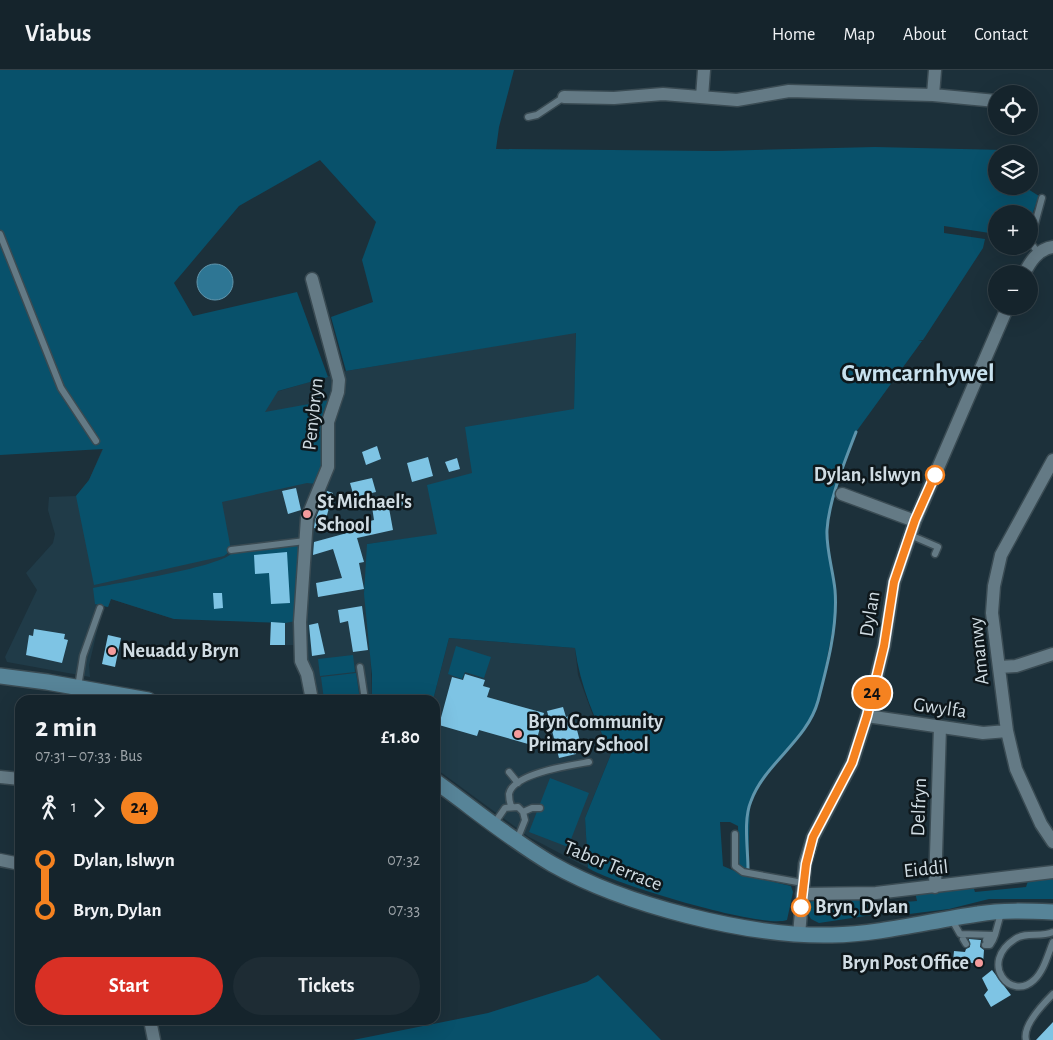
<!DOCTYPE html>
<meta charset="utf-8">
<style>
:root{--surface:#15242c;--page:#1e2c34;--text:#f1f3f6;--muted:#9da4a9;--line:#344148;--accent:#d93025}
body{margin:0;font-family:"Alegreya Sans",sans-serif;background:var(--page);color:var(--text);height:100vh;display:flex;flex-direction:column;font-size:19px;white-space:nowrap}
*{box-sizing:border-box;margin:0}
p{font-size:16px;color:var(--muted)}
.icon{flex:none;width:28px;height:28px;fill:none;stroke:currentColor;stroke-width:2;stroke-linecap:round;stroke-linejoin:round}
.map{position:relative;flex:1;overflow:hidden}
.drawer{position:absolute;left:15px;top:625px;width:425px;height:330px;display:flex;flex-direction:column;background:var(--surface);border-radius:15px;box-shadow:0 5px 20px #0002,0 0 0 1px var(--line)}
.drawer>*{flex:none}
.badge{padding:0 10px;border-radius:16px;font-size:18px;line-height:32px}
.buttons{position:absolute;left:988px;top:15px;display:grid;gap:10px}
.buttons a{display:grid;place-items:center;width:50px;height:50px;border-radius:50%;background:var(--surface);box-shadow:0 5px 20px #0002,0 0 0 1px var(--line);font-size:25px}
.map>.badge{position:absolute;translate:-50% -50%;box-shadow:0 0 0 2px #fff}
.legs{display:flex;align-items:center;gap:8px;height:55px;padding:0 20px;font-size:16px}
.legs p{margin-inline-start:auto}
.headline{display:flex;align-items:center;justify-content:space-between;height:85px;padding:0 20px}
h1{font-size:28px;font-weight:700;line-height:38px}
.action{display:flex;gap:10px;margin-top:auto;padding:10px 20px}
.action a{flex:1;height:58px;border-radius:30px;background:var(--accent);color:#fff;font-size:20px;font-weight:700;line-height:58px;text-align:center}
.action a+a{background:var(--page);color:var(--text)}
ul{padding:0 20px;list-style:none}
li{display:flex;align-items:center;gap:18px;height:50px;font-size:19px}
li i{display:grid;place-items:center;width:8px;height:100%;margin:0 6px;background:currentColor}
li i::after{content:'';width:12px;height:12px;margin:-6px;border:4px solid;border-radius:50%;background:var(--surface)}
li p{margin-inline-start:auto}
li:first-child i{background:linear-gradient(#0000 50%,currentColor 0)}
li:last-child i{background:linear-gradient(currentColor 50%,#0000 0)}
header{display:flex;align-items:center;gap:30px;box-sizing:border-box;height:70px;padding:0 25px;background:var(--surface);border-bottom:1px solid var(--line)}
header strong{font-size:24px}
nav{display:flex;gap:28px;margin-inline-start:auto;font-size:18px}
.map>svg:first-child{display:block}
.built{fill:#203b48}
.green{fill:#08516b}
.water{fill:#2e7694;stroke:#5f95ac}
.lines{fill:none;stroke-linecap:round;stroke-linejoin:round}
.stream{stroke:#5f95ac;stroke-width:3}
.building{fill:#7ec4e4}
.lane-casing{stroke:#3a4b53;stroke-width:9}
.street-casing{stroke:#3a4b53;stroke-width:15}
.secondary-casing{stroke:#3a4b53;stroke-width:18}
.lane{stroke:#647a85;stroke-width:6}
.street{stroke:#647a85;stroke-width:12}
.secondary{stroke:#578498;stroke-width:15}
.line-1-casing{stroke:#fff;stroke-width:11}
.line-1{stroke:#f58220;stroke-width:8}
.stop-1-dot{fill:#fff;stroke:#f58220;stroke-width:2.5}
.poi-dot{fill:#f59b9c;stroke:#0e171b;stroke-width:2}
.labels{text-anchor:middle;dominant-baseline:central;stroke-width:5;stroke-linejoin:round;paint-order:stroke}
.street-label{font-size:20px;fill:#d0dce3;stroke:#0e171b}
.stop-label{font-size:20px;font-weight:bold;fill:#d0dce3;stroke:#0e171b;text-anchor:end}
.poi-label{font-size:20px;font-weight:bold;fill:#d0dce3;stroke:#0e171b;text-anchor:start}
.district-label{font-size:25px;font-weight:bold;fill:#c8e1ee;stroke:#0e171b}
</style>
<header>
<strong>Viabus</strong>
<nav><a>Home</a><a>Map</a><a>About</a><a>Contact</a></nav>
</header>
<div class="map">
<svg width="1053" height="970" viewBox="0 0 1053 970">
<rect width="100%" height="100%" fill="#1c303a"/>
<path class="built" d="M576,262l-2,89 -9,97 -198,26 5,156h-66l-11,-55h-25v-23l-96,-3 -63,-20 -3,8 -5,-1 -14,59 1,12 -83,-15 -2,-5 32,-67 -11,-17 27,-30 2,-9 -7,-24 1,-13 27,-1 13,-16 16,-37 241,-72z
M449,568l126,10 3,27 14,38 19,41 -26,64 3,50 -59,-31 -94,-69v-68h-2z"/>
<path class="green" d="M0,0h514l-15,57 -3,22 219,2 160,-4 129,3 9,4h-17v32h27l16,10 -10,27v-9h-33v20l-52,-8v7l41,6 -2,9 -60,92 -5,1h4l-66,91 -9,26 -18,55 -2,18 8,60v24l-13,70 -7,26 -7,13 -50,62 -8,17 -2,68 -9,-6 -1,-39 -8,-4h-10l3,44 21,9 47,11 2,6 -6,28c-25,9 -173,-36 -199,-52l-3,-50 26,-64c-16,-35 -31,-68 -36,-106l-126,-10 -16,62h-61v-25l-8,-81 3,-50 70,-10 -10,-49 45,-12 -7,-46 109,-18 2,-76 -230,38 -15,-54 42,-15 -11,-42 14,-38 -56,-62 -81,46 -65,77 19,33 104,-24 31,85 -50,14 -13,21 66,-12 -6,53 -8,31 -10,-1 -85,19 9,48 -7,6 -130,29 -18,-89 13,-16 14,-31 -103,6z
M300,475l-4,76 -11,2 -111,-4 -63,-20 -3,8 -13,-3 -2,-16c23,-5 130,-21 140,-36z
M456,576l35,11 -7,21 -19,-6 -3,7 -14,-5z
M353,585l2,17 -35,4 -2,-17z
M356,603l4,27h-36l-3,-23z
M550,708l39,15 -21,54 -39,-15z
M1048,806v3h5v20h-64l-40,10 -40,5 -37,1 -53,8 -8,-4 -4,-7 1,-8 6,-5h53l1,6 49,-4 -2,-9 58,-6 2,6 51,-5 3,-9z
M598,905l63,65h-308l135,-27 99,-31z"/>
<path class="water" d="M197 212a18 18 0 1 1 36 0a18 18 0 1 1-36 0Z"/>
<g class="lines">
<path class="stream" d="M748,799c0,-21 -5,-49 3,-68 14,-38 56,-60 67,-100 9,-34 20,-75 17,-111 -2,-20 -9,-41 -8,-60 2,-31 18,-69 29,-98"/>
</g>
<path class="building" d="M377,376l4,13 -15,6 -4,-13z
M428,387l5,19 -21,6 -5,-19z
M457,388l3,11 -11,3 -4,-10z
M372,408l4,14 -22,5 -4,-14z
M296,418l5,22 -13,4 -6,-23z
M327,421l6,2 -10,37 -9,-2 1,-8z
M405,424l2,11 -18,3 4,22 -36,8 7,24 -5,1 5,26 -46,8 -2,-14 26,-5 -9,-29 -20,6 1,-13 44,-12 -1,-6 17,-4 -3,-20z
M287,482l3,51 -19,1 -2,-31 -14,1 -1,-19z
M213,523h9l1,15 -9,1z
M362,536l6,44 -15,2 -5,-31 -8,2 -2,-13z
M271,552l14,1v22h-15z
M318,553l7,31 -13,2 -3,-31z
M34,559l31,5 -1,5 4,1 -6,23 -36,-8 3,-20 4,1z
M108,565l13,3 -6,29 -13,-3z
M465,604l20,6 -2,6 7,2 -3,9 57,16 -9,33 -56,-16 -2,6 -38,-11 13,-48 11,3z
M563,637l3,10 7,-2 8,30 -7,1 2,8 -17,4 -12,-47z
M969,869l12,1 -1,7 4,3 -1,14 -30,-3 1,-10 11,1 1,-3 4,-2z
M992,900l19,25 -20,12 -7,-12 4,-5 -6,-12z
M1053,952v18h-17z"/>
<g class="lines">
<defs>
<path id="lane" d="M528,47l9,-2 27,-18
M0,164l61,154 35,53
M1039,184l-9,-12 12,-44
M910,465l28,12 -3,7
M231,480l74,-9
M360,597l5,33
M78,617l5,-31 17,-48
M509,702l9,11
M511,736c-1,-3 -2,-8 -2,-12 4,-21 63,-29 80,-32
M523,742l9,-4h8
M494,754l11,-16 13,-1 5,5 2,8 -8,20
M735,764v32l8,6 60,11
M952,850l8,14 35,1 6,-22
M1053,862c-12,6 -26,-1 -38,7 -37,24 -4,63 19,41 10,-9 14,-26 19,-38
M963,869l3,5
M986,870h7l2,-5
M985,875h5l3,-5
M1026,970c-4,-14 18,-37 27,-46"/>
<path id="street" d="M933,25l2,-25
M564,27l50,1 49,-4 74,6 52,-9 144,4 63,6
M702,27l2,-27
M1024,204c6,-12 14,-25 29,-27
M1053,390l-52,95 -7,31 -2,27 15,118 9,38 25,55 12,18
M842,424l73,27
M999,597l17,-1 37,-12
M312,630l-5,-26 -6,-13 -1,-39 7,-104 21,-51v-45l10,-30 1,-12 -27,-101
M867,646l116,17 24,-2
M0,707l20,2
M0,790l20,4
M935,817l5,-160
M802,824l74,-1 177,-21
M799,865l6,-71 8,-27 39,-74 15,-47 17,-70 10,-64 21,-61 93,-215
M150,950l4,20"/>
<path id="secondary" d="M0,606l47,6 101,18
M435,711c39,28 76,59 117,83 72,41 197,73 280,71 49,-1 97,-14 146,-21 24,-4 50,-3 75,-2"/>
</defs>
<use href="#lane" class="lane-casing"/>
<use href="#street" class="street-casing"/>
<use href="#secondary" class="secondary-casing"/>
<use href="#lane" class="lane"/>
<use href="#street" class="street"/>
<use href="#secondary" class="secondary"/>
</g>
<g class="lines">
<defs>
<path id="line-1" d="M801,837l5,-43 7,-27 39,-74 15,-47 17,-70 10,-64 21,-62 20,-45"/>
</defs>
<use href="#line-1" class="line-1-casing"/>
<use href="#line-1" class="line-1"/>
</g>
<g class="stop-1-dot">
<circle cx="935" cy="405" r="9"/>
<circle cx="801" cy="837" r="9"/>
</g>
<g class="poi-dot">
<circle cx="307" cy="444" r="5"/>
<circle cx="112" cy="581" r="5"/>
<circle cx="518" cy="664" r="5"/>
<circle cx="979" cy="893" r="5"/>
</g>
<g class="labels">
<g class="street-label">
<text transform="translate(313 344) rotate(-84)">Penybryn</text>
<text transform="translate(870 544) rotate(-81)">Dylan</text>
<text transform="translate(979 581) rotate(-96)">Amanwy</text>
<text transform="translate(940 638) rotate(8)">Gwylfa</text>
<text transform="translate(919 737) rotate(-88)">Delfryn</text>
<text transform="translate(613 796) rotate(22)">Tabor Terrace</text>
<text transform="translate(926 799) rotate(-6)">Eiddil</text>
</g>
<g class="stop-label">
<text x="921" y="405">Dylan, Islwyn</text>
<text x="815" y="837" text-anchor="start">Bryn, Dylan</text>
</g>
<g class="poi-label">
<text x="317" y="432">St Michael's<tspan x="317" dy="23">School</tspan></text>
<text x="122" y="581">Neuadd y Bryn</text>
<text x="528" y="652">Bryn Community<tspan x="528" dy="23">Primary School</tspan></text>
<text x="969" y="893" text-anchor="end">Bryn Post Office</text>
</g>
<g class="district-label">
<text x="918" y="303">Cwmcarnhywel</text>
</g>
</g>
</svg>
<div class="buttons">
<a><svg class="icon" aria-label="locate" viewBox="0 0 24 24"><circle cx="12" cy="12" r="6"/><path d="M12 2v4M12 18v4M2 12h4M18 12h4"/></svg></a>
<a><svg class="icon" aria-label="layers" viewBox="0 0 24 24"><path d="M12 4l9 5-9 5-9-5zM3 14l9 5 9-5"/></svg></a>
<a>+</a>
<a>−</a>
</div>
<b class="badge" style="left:872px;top:623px;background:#f58220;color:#111">24</b>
<section class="drawer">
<div class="headline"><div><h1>2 min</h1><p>07:31 – 07:33 · Bus</p></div><b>£1.80</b></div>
<div class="legs"><svg class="icon" aria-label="walk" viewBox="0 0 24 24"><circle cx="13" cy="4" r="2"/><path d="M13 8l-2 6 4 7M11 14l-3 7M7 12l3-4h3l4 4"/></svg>1<svg class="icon" aria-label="forward" viewBox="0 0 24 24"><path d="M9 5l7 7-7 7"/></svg><b class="badge" style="background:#f58220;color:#111">24</b></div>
<ul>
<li><i style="color:#f58220"></i><b>Dylan, Islwyn</b><p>07:32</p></li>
<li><i style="color:#f58220"></i><b>Bryn, Dylan</b><p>07:33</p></li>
</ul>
<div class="action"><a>Start</a><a>Tickets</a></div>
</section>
</div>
